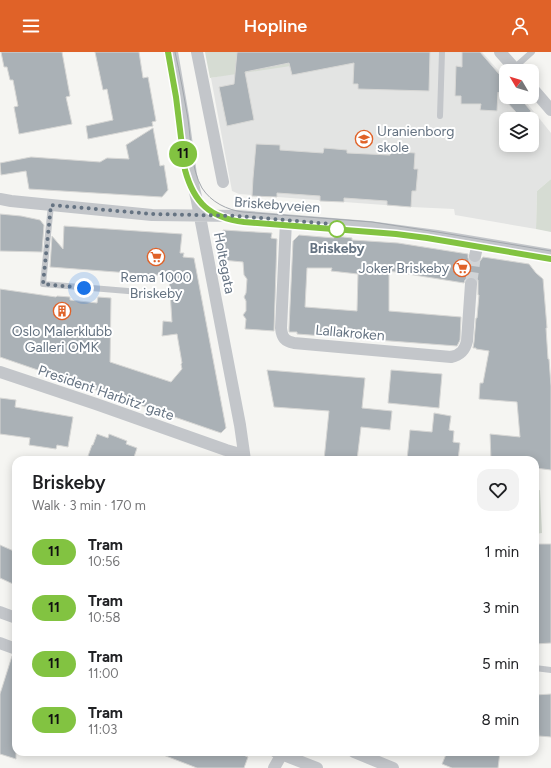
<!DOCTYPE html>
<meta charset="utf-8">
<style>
:root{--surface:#fff;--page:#f2f2f2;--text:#202124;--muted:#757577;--accent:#e06228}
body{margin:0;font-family:Figtree,sans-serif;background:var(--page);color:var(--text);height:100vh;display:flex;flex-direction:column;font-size:15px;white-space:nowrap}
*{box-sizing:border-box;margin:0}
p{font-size:13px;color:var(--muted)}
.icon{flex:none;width:22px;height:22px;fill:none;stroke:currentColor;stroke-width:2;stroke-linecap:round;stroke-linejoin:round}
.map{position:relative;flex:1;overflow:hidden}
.details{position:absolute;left:12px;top:404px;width:527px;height:300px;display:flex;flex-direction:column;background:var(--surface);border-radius:12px;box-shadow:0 2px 10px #0003}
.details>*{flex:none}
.badge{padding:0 8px;border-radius:13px;font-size:14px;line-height:26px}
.needle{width:26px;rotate:308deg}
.controls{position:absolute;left:499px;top:12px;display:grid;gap:8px}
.controls a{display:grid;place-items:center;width:40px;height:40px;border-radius:8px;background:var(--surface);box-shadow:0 2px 10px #0003;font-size:20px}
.you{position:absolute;width:20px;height:20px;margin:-10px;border:3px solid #fff;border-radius:50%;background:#1a73e8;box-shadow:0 0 0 6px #1a73e833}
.map>.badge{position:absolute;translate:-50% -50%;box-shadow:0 0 0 2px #fff}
.round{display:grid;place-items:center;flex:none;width:42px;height:42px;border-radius:12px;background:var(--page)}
.overview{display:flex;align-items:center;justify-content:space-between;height:68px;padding:0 20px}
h1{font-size:19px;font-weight:600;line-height:30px}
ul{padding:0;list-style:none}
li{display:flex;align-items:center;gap:12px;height:56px;padding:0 20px}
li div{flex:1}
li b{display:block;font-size:15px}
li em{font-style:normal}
li .badge{min-width:44px;font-weight:700;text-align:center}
header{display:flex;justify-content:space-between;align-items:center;height:52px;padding:0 20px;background:var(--accent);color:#fff;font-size:18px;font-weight:600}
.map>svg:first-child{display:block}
.built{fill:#e3e4e3;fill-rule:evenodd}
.green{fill:#d6dcd3}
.building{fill:#aab1b6;stroke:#d7d7d5;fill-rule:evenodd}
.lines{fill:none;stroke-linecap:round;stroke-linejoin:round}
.minor-tunnel{stroke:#d1d4d6;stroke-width:12;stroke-dasharray:12 6;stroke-linecap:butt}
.service{stroke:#c3c6ca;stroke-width:6}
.minor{stroke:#c3c6ca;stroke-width:12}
.tram{stroke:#a2a7ad;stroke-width:1}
.line-casing{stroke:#fff;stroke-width:9}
.line{stroke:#82c341;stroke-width:6}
.walk{stroke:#657382;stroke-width:4;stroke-dasharray:0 7.2}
.stop-dot{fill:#fff;stroke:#82c341;stroke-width:2}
.labels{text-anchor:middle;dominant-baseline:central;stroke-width:4;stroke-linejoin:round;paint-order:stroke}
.poi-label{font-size:14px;fill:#657382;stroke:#fff}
.street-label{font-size:14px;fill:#657382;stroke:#fff}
.stop-label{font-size:14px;font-weight:bold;fill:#657382;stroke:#fff}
</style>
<header><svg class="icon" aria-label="menu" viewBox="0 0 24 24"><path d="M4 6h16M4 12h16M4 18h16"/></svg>Hopline<svg class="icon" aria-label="person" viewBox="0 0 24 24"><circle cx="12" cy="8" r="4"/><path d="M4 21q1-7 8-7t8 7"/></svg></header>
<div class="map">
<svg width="551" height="716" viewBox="0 0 551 716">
<rect width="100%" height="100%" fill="#f5f5f2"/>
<path class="built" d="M330,0h152l24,27v18h16l29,36v46l-14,12 -1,38 -81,-14 -1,-6 -43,-2 -172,-13 -7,-3 -21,-113zM506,67h26v26h-26z"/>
<path class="green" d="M205,0h178l-173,26z
M551,127v53l-15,-3 1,-38z
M540,438l2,43 -7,1v-43z"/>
<path class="building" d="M1,0h61l8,44 -4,1 6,27 -53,10 -5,-27 4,-1 -5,-26h-3l-3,-13h-3z
M95,0h44l4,26 5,-1 8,44 -4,1 1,4 -65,13 -2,-13 27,-6 -6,-31 -4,1z
M237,0h193l-1,39 -71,-2v-5h-5l1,-21 -62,12 -3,-12 -44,9 9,48 -27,6 -8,-39 15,-3z
M462,0h18l26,30v15h13l12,14 -9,8 -24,-27 -1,19 -17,-1 1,-6h-20v-8h-6l1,-30 6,1z
M153,76l7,38 4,-1 4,25 -6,7 -133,-8 -3,-18 -25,4 -1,-12 31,-6 69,5 7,-4 22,1 -3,-14z
M256,92l24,1v5l43,3 1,-5 23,2v3l43,2v-4l25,2 -1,16h4l-2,22h-4l-1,16 -24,-2v-4l-43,-3v4l-24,-1v-5l-43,-3v4l-25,-1 1,-18z
M0,162l21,2 19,4 4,5 -2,27 -42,-1z
M64,174l118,8 -2,19h4l-1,4 11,1 32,170 -5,5 -221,-76v-68l56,8 1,-1 13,1v3l27,3 1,-6 13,1 -1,64 61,20 11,-13 -1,-5 1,-1 -5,-29 -15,2 1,-15 9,1 -3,-46 -119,-9 2,-31 11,13z
M223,178l49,3 -1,5 6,1 -3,92 -29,-2 1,-10 -3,-4 3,-4v-10l-2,-4 2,-4 1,-14 -3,-4 -1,-13 -21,-2 -5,-24 6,-1z
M299,183l35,3v-2l18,2v2l46,3 70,11v4l2,3 4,2h3l3,-2 3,-4 46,7 7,9 7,6 4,49h-1l2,31h1l2,27v84l-16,-2v-8h-44l-1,-26 30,3 -3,-35 -38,-3 1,-16h3l6,-32 -13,-2v-1h-3l1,-6 2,-24h1l2,-23h-1v-15l-3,-2 -3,-1h-4l-3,3 -1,3 -75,-12v40l72,6 -1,23 -3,6 -160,-12v-2h-8v-4l4,-87zM307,216h25l-1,3 27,3 -1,37 -52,-4z
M267,318l98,8 -3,30 30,3 -2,19 -29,-3 -4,33h-33l5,-49 -55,-4z
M391,318l51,4 -3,34 -51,-5z
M0,346l16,2 -1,7 58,10 -5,30 -11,-2 -1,4 -27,-4 1,-7 -30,-4z
M434,361l17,3 -2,14 5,1 -1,11 7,1 -2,17h-51l3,-30 22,2z
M97,382l11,4 1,-4 18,7 -1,3 11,4 -4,12h-44l1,-3 -2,-1 4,-11h1z
M535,492h16v99l-16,1z
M0,493l16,7v25l-3,7 -13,-6z
M12,604h4v103l-16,-5v-60z
M551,642v43l-12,-1 -1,-16 -3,1v-26z
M158,700h78l12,5 -4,11h-47l-39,-15z
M447,700h53l-2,16h-46l-10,-4z"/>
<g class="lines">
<path class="minor-tunnel" d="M471,232l4,-28"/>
<path class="service" d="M514,16l18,-16
M440,64l2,-64
M51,153l-8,79 97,8
M535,616l16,2"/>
<path class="minor" d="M172,0l11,64 8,59 6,26 43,224 5,35
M197,0l26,130
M500,0l17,19
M532,36l19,22
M0,147l11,2 141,14 85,1 132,11 68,9 114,19
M286,169l-5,107c1,10 4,13 13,15l157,14c10,-2 14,-7 16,-16l4,-57
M475,204l3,-13
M0,320l96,32 130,46 18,5
M0,560l16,6
M0,591l16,6
M276,700l41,16
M354,700l39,16
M274,716l9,-16"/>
<path class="tram" d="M168,0l8,45 9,73c8,30 21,45 52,51l159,13 40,5 115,20
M175,0c5,22 9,44 13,67 3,21 3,50 14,69 9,14 25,22 41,24l129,10 65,10 114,19"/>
</g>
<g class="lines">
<defs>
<path id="line" d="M168,0l8,45 9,73c9,33 25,48 59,52l152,12 31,4 124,21"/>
</defs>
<use href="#line" class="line-casing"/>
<use href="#line" class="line"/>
<path class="walk" d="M84,236l-41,-4 8,-79 101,9 86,2 104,9 -5,4"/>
</g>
<defs>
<symbol id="school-ring" viewBox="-11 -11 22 22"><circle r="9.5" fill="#fff" stroke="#e06228" stroke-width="1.5"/><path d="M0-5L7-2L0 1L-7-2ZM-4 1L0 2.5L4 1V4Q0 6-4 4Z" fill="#e06228"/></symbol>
<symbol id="supermarket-ring" viewBox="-11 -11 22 22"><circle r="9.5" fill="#fff" stroke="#e06228" stroke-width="1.5"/><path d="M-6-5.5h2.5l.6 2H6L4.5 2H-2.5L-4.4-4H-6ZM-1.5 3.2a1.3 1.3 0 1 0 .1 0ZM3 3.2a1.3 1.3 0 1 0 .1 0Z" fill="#e06228"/></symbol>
<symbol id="building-ring" viewBox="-11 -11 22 22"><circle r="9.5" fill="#fff" stroke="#e06228" stroke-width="1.5"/><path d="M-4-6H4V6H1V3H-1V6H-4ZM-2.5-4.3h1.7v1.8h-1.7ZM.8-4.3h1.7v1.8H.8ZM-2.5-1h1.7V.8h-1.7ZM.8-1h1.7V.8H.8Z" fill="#e06228"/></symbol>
</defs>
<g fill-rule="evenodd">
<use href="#school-ring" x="354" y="77" width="20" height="20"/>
<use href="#supermarket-ring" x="146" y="195" width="20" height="20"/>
<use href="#supermarket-ring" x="452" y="206" width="20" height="20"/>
<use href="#building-ring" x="52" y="249" width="20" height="20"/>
</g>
<circle class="stop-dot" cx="337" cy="177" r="8"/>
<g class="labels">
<g class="poi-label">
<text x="377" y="79" text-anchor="start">Uranienborg<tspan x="377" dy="16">skole</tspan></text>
<text x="449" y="216" text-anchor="end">Joker Briskeby</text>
<text x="156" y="225">Rema 1000<tspan x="156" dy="16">Briskeby</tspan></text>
<text x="62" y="279">Oslo Malerklubb<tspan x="62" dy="16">Galleri OMK</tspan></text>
</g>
<g class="street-label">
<text transform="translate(277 153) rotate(4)">Briskebyveien</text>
<text transform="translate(224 211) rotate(79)">Holtegata</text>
<text transform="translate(350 281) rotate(5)">Lallakroken</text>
<text transform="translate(106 341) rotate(19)">President Harbitz’ gate</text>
</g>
<g class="stop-label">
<text x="337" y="196">Briskeby</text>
</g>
</g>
</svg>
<div class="controls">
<a><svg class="needle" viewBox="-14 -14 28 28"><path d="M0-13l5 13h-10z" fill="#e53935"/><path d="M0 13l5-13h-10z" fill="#757577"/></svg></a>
<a><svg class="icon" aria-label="layers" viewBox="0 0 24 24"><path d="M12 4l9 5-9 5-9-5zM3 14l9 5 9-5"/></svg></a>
</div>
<div class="you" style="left:84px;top:236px"></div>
<b class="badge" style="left:183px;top:102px;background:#82c341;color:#111">11</b>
<section class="details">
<div class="overview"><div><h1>Briskeby</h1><p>Walk · 3 min · 170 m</p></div><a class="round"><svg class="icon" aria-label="heart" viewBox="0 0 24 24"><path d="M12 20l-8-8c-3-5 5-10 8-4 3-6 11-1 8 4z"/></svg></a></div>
<ul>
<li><span class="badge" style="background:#82c341;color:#111">11</span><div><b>Tram</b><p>10:56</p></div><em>1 min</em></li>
<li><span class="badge" style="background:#82c341;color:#111">11</span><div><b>Tram</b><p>10:58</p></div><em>3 min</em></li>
<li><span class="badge" style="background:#82c341;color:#111">11</span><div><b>Tram</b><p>11:00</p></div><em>5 min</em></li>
<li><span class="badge" style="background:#82c341;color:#111">11</span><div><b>Tram</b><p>11:03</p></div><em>8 min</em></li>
</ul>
</section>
</div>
